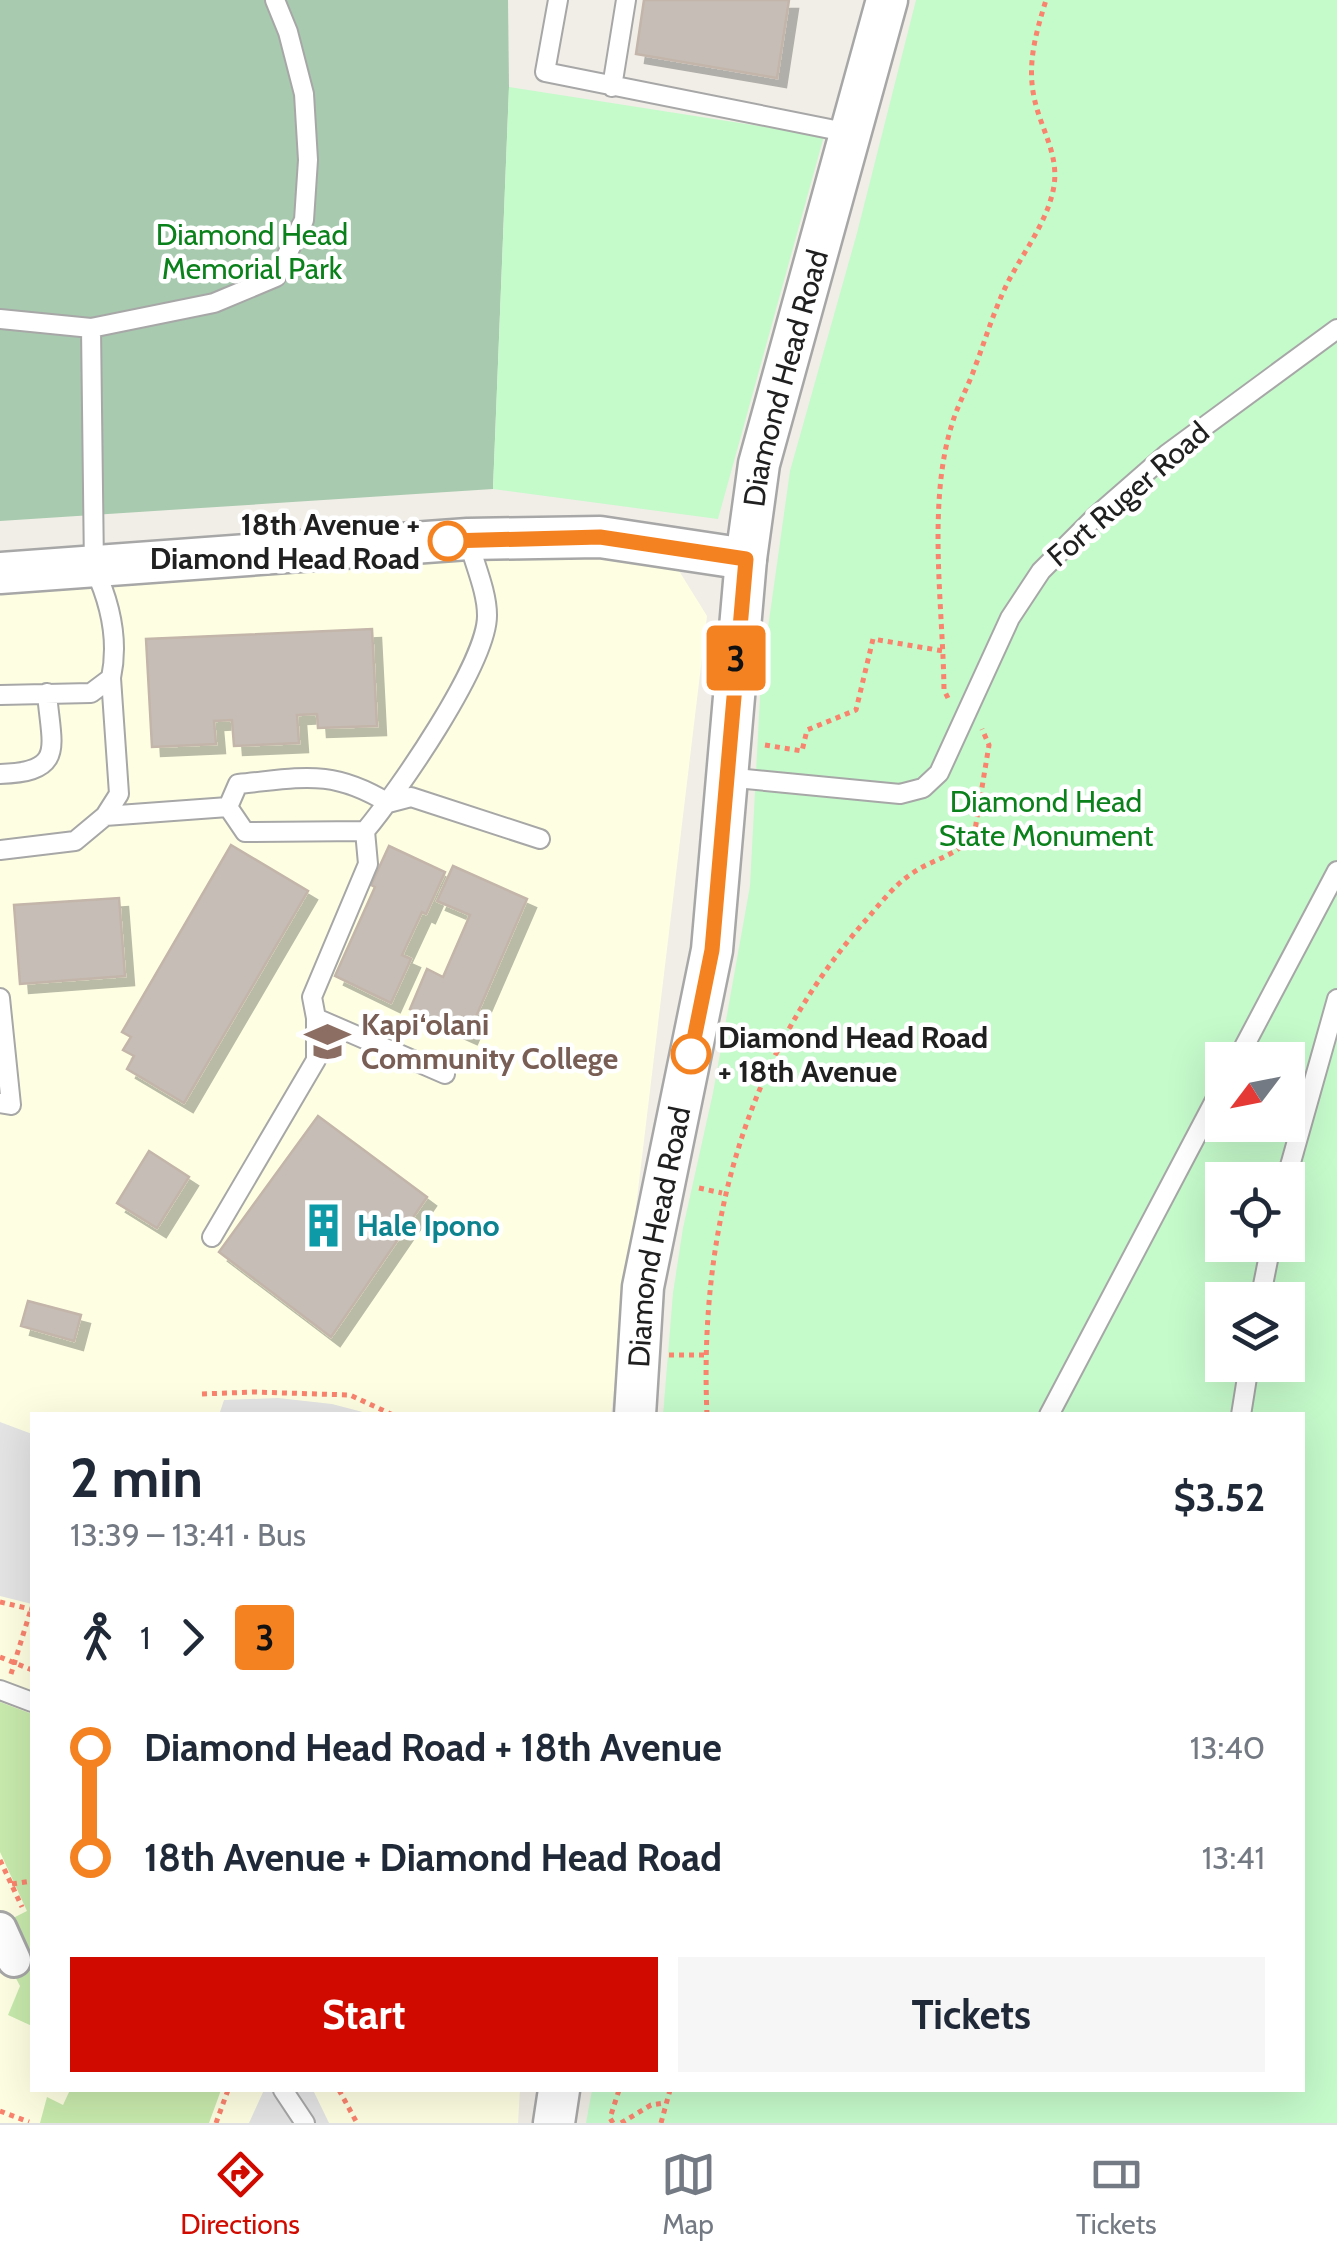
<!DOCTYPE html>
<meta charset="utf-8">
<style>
:root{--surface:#fff;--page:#f6f6f7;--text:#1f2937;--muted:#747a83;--line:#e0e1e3;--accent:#d10a00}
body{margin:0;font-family:Cabin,sans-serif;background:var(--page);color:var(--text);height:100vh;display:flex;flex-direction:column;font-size:38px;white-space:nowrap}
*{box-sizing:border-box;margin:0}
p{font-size:32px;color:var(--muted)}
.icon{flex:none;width:55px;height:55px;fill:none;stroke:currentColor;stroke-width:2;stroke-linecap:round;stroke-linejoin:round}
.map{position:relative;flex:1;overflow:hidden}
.drawer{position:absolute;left:30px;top:1412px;width:1275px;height:680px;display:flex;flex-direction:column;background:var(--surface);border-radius:0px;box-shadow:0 10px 40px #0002}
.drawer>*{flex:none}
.badge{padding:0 20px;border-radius:8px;font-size:35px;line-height:65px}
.needle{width:65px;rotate:238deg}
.buttons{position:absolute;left:1205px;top:1042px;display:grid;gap:20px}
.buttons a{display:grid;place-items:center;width:100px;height:100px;border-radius:0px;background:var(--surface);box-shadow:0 10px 40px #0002;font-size:50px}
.map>.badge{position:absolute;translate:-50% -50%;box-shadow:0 0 0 5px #fff}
.legs{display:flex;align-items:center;gap:15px;height:110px;padding:0 40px;font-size:32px}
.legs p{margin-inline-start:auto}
.headline{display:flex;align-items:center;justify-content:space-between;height:170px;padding:0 40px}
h1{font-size:55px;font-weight:800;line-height:75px}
.action{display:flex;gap:20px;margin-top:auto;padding:20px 40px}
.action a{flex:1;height:115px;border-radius:0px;background:var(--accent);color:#fff;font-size:40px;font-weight:800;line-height:115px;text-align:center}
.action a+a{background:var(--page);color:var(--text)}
ul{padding:0 40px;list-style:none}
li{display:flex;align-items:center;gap:35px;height:110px;font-size:38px}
li i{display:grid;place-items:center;width:15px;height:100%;margin:0 12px;background:currentColor}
li i::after{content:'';width:25px;height:25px;margin:-12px;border:8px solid;border-radius:50%;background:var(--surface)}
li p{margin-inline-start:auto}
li:first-child i{background:linear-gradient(#0000 50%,currentColor 0)}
li:last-child i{background:linear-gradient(currentColor 50%,#0000 0)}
.tab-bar{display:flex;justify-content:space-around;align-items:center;height:140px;border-top:2px solid var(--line);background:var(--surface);font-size:28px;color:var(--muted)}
.tab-bar a{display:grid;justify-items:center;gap:5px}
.tab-bar .selected{color:var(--accent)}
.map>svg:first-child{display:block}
.education{fill:#feffe2}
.grass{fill:#c8eaad}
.cemetery{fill:#a8caaf}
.park{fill:#c5facb;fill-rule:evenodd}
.parking{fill:#e4e4e4}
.building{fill:#c6beb6;stroke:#c3b5a9;stroke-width:2.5;filter:url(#shadow)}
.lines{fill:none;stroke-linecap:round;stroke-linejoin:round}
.service-casing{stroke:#a7a7a7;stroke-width:22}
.minor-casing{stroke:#a7a7a7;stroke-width:38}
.tertiary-casing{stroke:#a7a7a7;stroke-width:45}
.path{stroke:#fa836e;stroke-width:5;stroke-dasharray:5 5;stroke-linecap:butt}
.service{stroke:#fff;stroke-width:18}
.minor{stroke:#fff;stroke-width:32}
.tertiary{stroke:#fff;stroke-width:40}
.line-1-casing{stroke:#fff;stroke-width:22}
.line-1{stroke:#f58220;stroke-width:15}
.stop-1-dot{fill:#fff;stroke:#f58220;stroke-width:5}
.labels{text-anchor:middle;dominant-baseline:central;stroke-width:9;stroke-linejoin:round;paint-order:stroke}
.park-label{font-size:30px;fill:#0b811b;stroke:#fff}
.street-label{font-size:30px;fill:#202020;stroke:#fff}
.stop-label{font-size:30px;font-weight:bold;fill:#202020;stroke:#fff;text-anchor:end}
.education-label{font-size:30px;font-weight:bold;fill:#785e54;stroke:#fff;text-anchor:start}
.culture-label{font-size:30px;font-weight:bold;fill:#0d838f;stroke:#fff;text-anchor:start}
</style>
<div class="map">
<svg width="1337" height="2123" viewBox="0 0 1337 2123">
<defs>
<filter id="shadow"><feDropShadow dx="9" dy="9" stdDeviation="0" flood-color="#0004"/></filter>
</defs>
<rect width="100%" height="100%" fill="#f1eee7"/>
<path class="education" d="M585,540l86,18 36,58 -96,799h-579v675h488l-2,33h-518v-1540z"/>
<path class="grass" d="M0,1702l32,12v312l-24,-11 12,-29 -13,-25 6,-43 14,-7 -27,-59z
M70,2090h151l-12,33h-169l7,-26 16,8z"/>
<path class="cemetery" d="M0,0h508l1,87 -16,402 -493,32z"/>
<path class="park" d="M916,0h421v2123h-751l6,-33h710v-675h-639l10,-122 10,-65 30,-135 37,-207 11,-208 29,-207 67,-238zM1222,1060h66v65h-66zM1222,1180h66v65h-66zM1222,1300h66v65h-66z
M509,87l315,49 -106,383 -225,-30z"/>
<path class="parking" d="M278,1398l54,6 42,11h-155l5,-15z
M0,1422l32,12v170l-32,-8z
M264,2090h49l16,33h-80z"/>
<path class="building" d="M644,0h145l-12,78 -141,-24z
M372,629l5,97 -59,2 -1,-14 -20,1 2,28 -65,3 -2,-26 -18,1 2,23 -64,3 -6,-108z
M231,845l77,46 -124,212 -57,-34 7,-13 -11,-6 8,-13 -9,-5z
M389,846l56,26 -19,42 -4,-2 -20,43 9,4 -20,44 -56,-27 40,-89 -4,-2z
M453,866l74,33 -59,136 -58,-26 17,-40 16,8 27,-62 -33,-14z
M119,898l6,78 -105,8 -6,-79z
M318,1116l109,81 -96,140 -112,-85z
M149,1151l40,26 -32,51 -40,-25z
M28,1301l53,14 -7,26 -53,-15z"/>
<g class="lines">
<defs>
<path id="service" d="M558,0l-13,72 305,61
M612,87l14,-87
M0,319l91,9 3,240c16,34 25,72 17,110l-20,15 -91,2
M91,328l123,-25 62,-26 28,-57 4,-60 -4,-66 -16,-62 -13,-32
M0,774c67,-2 51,-28 47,-81
M725,777l175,17 23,-6 16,-15 71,-155 31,-47 55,-55 71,-62 170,-125
M228,807l10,-23c63,-6 93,-16 150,19l23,-6 129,42
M105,816l123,-9 17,25 120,-1 3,33 -56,133 4,21 129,56
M365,831c32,-38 123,-169 122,-216 0,-24 -13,-52 -19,-76
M0,850l75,-9 30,-25 14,-22 -8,-116
M0,998l11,107 -11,-2
M1237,1060l100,-189
M1286,1180l51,-181
M212,1237l104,-177v-42
M1260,1300l11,-55
M1049,1415l173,-328
M1241,1415l8,-50
M0,1690l32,12
M283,2090l22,33"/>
<path id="minor" d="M0,1929l14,31"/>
<g id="tertiary">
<path d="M0,573l468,-34 132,-2 146,22"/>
<path id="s1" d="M635,1415l8,-128 69,-337 34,-391 13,-95 128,-464"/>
<path d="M554,2123l5,-33"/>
</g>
</defs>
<use href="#service" class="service-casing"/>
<use href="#minor" class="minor-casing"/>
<use href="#tertiary" class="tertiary-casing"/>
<path class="path" d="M948,698l-4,-8c-1,-84 -17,-186 8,-266 6,-20 16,-37 23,-57 11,-29 19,-57 33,-85 16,-31 40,-61 46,-96 5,-33 -14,-58 -20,-89 -7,-34 2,-64 12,-97
M765,745l37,6 5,-21 49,-20 17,-71 70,12
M730,1032l50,13
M699,1188l23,5
M669,1355h37
M202,1394l51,-2 97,3 43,20
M707,1415c-8,-182 36,-355 158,-494 15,-17 30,-37 49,-49 21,-14 48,-17 61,-42l14,-85 -7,-16
M0,1602l30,7
M0,1657l32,13
M11,1674l20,-65
M0,1860l22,47
M12,1884l20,-3
M339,2090l18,33
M0,2111l29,11
M216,2123l12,-33
M613,2123l-3,-5 9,-28
M621,2123l30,-18 14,-2
M661,2123l9,-33"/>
<use href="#service" class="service"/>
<use href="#minor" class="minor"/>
<use href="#tertiary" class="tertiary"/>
</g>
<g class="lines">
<defs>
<path id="line-1" d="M448,541l152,-4 146,22 -34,391 -21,104"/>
</defs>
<use href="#line-1" class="line-1-casing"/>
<use href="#line-1" class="line-1"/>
</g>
<defs>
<symbol id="university-bare" viewBox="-9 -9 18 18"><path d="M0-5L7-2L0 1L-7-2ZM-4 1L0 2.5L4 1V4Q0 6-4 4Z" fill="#8d6e63" stroke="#fff" stroke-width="2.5" paint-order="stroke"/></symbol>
<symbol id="building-bare" viewBox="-9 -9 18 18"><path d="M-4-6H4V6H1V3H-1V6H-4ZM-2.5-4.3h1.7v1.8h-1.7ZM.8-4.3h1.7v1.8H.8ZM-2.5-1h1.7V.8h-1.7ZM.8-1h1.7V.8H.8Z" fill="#0f9aa8" stroke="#fff" stroke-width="2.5" paint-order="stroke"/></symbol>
</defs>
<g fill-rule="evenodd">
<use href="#university-bare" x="296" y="1010" width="63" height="63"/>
<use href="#building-bare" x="292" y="1194" width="63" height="63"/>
</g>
<g class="stop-1-dot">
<circle cx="448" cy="541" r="18"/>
<circle cx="691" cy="1054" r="18"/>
</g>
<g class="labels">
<g class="park-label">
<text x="252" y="234">Diamond Head<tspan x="252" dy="34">Memorial Park</tspan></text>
<text x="1046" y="801">Diamond Head<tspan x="1046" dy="34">State Monument</tspan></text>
</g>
<g class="street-label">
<text stroke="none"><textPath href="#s1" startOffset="1050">Diamond Head Road</textPath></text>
<text transform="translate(1128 494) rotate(-41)">Fort Ruger Road</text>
<text stroke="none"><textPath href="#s1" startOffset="180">Diamond Head Road</textPath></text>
</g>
<g class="stop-label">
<text x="420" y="524">18th Avenue +<tspan x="420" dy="34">Diamond Head Road</tspan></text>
<text x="718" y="1037" text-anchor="start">Diamond Head Road<tspan x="718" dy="34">+ 18th Avenue</tspan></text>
</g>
<g class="education-label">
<text x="361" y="1024">Kapi‘olani<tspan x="361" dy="34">Community College</tspan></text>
</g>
<g class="culture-label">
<text x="357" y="1225">Hale Ipono</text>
</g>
</g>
</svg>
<div class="buttons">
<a><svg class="needle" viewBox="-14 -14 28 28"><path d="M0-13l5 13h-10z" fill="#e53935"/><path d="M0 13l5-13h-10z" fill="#747a83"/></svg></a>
<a><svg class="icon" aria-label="locate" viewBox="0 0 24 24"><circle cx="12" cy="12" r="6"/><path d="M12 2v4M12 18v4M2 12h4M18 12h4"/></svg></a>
<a><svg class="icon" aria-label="layers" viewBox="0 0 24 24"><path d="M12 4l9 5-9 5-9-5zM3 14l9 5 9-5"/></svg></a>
</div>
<b class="badge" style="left:736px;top:658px;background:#f58220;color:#111">3</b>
<section class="drawer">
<div class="headline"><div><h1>2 min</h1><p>13:39 – 13:41 · Bus</p></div><b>$3.52</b></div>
<div class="legs"><svg class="icon" aria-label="walk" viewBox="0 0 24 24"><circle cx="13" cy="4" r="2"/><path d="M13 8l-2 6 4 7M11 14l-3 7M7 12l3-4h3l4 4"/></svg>1<svg class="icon" aria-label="forward" viewBox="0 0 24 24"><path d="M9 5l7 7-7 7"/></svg><b class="badge" style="background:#f58220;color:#111">3</b></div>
<ul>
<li><i style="color:#f58220"></i><b>Diamond Head Road + 18th Avenue</b><p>13:40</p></li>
<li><i style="color:#f58220"></i><b>18th Avenue + Diamond Head Road</b><p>13:41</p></li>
</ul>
<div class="action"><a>Start</a><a>Tickets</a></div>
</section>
</div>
<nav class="tab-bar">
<a class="selected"><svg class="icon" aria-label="directions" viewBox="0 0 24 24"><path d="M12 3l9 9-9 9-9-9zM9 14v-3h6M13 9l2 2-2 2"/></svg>Directions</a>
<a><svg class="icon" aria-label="map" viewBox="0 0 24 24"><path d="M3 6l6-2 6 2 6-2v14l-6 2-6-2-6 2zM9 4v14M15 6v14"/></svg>Map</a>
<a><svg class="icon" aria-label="tickets" viewBox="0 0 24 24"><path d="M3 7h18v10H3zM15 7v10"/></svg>Tickets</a>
</nav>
